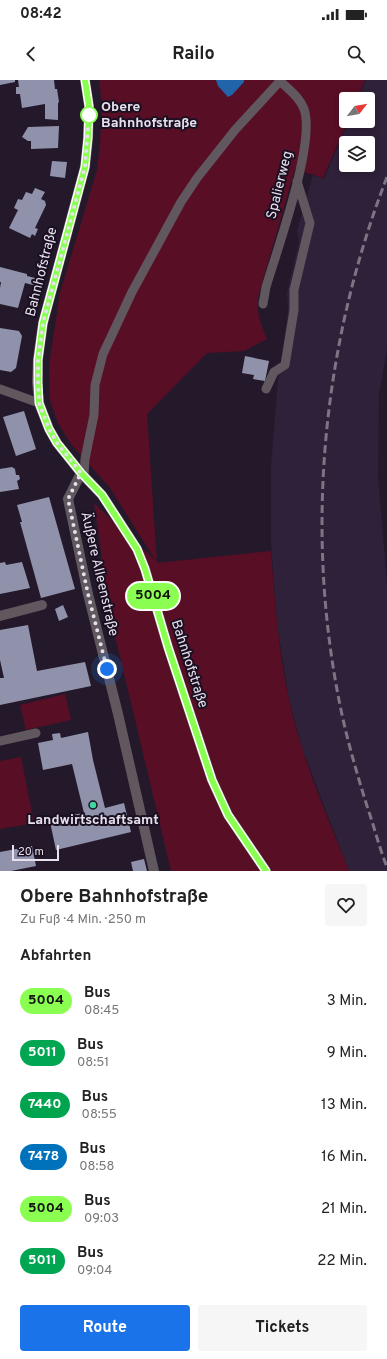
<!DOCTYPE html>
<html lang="de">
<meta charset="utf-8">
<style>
:root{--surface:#fff;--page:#f6f6f6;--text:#222;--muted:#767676;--accent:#1a73e8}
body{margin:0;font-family:Overpass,sans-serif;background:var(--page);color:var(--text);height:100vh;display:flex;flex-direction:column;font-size:15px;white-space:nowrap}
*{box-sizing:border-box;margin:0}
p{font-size:13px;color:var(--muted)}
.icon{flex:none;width:22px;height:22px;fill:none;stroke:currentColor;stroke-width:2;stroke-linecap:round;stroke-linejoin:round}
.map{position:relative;height:791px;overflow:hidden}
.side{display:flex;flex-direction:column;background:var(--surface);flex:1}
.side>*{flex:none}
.badge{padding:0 8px;border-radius:13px;font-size:14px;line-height:26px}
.needle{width:26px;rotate:59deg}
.controls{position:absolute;left:339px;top:12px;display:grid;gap:8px}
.controls a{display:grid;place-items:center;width:36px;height:36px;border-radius:4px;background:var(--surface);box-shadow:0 2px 6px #0003;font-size:20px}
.scale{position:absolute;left:12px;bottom:10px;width:47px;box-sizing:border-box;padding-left:4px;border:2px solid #e7e0ed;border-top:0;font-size:11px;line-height:14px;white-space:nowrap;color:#e7e0ed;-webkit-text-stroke:3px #1a1021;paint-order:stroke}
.you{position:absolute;width:20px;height:20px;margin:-10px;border:3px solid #fff;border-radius:50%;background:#1a73e8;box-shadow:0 0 0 6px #1a73e833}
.map>.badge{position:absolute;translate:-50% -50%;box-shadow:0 0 0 2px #fff}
h2{padding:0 20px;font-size:15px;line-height:36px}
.round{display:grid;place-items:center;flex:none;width:42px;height:42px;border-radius:4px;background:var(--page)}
.summary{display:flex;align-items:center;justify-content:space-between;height:68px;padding:0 20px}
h1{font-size:19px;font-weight:700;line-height:30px}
.cta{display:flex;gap:8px;margin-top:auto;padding:8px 20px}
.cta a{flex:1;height:46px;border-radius:4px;background:var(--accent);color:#fff;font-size:16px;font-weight:700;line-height:46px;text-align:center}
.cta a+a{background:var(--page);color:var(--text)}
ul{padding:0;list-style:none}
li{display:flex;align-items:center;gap:12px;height:52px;padding:0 20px}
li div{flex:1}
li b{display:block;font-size:15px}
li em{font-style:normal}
li .badge{min-width:44px;font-weight:700;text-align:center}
.status{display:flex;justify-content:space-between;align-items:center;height:28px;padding:0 20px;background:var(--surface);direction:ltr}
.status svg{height:11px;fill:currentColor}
header{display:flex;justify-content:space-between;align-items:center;height:52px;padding:0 20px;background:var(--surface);font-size:18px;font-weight:700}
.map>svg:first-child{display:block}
.built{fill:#2f2139;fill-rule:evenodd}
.green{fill:#580e25}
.water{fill:#2164aa}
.building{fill:#9092ab}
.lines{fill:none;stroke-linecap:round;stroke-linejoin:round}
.service{stroke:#61575e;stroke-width:9}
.minor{stroke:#61575e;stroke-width:10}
.rail{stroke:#7d7484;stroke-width:3;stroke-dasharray:8 4;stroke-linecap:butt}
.line-casing{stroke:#fff;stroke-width:9}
.line{stroke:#8aff51;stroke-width:6}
.walk{stroke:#e7e0ed;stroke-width:4;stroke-dasharray:0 7.2}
.stop-dot{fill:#fff;stroke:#8aff51;stroke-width:2}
.poi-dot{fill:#3fd4a2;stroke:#1a1021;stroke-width:1.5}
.labels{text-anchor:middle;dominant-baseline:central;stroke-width:4;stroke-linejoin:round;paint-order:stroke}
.stop-label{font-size:14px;font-weight:bold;fill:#e7e0ed;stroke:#1a1021;text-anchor:start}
.street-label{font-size:14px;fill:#e7e0ed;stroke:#1a1021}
.poi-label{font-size:14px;font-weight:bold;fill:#e7e0ed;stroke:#1a1021}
</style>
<div class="status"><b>08:42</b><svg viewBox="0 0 49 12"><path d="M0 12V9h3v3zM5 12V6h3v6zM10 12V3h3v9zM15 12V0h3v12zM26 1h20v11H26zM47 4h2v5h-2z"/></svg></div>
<header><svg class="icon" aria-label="back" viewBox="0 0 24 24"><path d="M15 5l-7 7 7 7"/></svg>Railo<svg class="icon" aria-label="search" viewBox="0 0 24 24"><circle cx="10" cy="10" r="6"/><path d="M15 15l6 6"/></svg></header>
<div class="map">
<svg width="387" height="791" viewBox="0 0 387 791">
<rect width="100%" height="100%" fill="#24192b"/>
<path class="built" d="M366,0h21v269l-8,45 -1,84 9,105v288h-38l-47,-123 -13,-49 -12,-75 -6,-81v-77l7,-85 10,-69 -1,-19 12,-51 -2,-11 16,-56 11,4 25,-58h19v-22h-10zM346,63h22v22h-22z"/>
<path class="green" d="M99,0h266l-8,19h-11v22h2l-25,57 -28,-9 -37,128c-1,18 2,26 9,42l-23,12 -37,2 -60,61 10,149 114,-12c4,49 7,99 18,148 12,59 38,116 60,172h-178l-60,-252 -17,-116 62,58 -46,-73 -39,-44 -13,-21 -8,-22 -1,-36 11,-72 37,-123 3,-27 2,-39z
M65,614l6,26 -45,10 -6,-25z
M21,677l13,66 -34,6v-68z"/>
<path class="water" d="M216,0h28v2l-12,13 -4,2 -10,-11z"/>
<path class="building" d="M0,0h15v2l-15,3z
M18,0h36l1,9h2l2,13 -1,1v17l-13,-1v-15l-23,4 -2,-14h-4v-7h3z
M59,46l-1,22 -27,1v-8h-3l-6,-4 6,-10z
M52,81l15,1 -2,16 -15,-2z
M35,108l10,4 -4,7 4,2 1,4 -11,23 3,1 -3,7 -3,-2 -2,4 -21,-10 9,-18 -4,-2 4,-9 4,1 4,-8 6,2z
M0,187l27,7v2l12,3 -2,7 -12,-3 -7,25 -18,-4v-16l1,-6h-1z
M0,248l19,3 3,5 -6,32 -5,4 -11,-2z
M245,276l24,5 -4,20 -12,-2 1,-4 -12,-2z
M24,331l12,38 -20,7 -13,-39z
M12,387l3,2 1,6h3l1,4 -3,2 2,8 -19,3v-23z
M49,417l26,92 -34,9 -21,-76h2l-5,-17z
M5,482l1,3 16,-3 8,26 -30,6v-31z
M63,525l5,12 -9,4 -4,-12z
M28,545l9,46 48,-9 6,24 -91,19v-27h4l-4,-18v-30z
M88,652l5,28 12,48 19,-5 7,29 -75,18 -6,-28 10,-3v-2l24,-4 -12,-49 -29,6 -5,-27 15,-3 -1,-6 8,-1 1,5z
M32,766l4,20 -25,5h-11v-19z
M144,779l3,12h-14l-2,-9z"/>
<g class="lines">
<path class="service" d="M0,309l39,14
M266,309l8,-17 11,-7 9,-55v-20l16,-67 -13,-42
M84,395l1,-16 9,-44 1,-30 8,-31 29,-62 49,-90 16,-24 38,-48 45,-49c8,8 20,16 24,28 12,33 -27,141 -38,178l-3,17
M0,661l36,-8"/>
<path class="minor" d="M85,0l4,26 -1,32 -3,29 -42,156 -5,36 -1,23 2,21 10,26 8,14 24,30 21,22 35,54 8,20 23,78 44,133 16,35 38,56
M81,393l-13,26 20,95 30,120 36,157
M0,536l42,-11"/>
<path class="rail" d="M387,97c-65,168 -83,356 -46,533 7,33 16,64 26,96 7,20 12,41 20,61"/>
</g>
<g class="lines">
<defs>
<path id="line" d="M85,0l4,26 -1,32 -3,29 -42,156 -5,37v22l1,21 10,26 8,14 24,30 21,22 35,54 8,20 23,78 44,133 16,35 38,56"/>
</defs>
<use href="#line" class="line-casing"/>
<use href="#line" class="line"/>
<path class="walk" d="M89,35l-4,52 -42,156 -5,37v22l1,21 10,26 8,14 24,30 -13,26 20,95 19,75"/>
</g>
<circle class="stop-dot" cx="89" cy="35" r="8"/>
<circle class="poi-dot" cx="93" cy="725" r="4"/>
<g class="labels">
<g class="stop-label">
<text x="101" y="27">Obere<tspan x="101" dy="16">Bahnhofstraße</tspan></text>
</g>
<g class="street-label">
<text transform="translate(280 105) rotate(-76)">Spalierweg</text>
<text transform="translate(42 192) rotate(-76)">Bahnhofstraße</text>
<text transform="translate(99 494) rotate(77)">Äußere Alleenstraße</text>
<text transform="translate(189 584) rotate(72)">Bahnhofstraße</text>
</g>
<g class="poi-label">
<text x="93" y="740">Landwirtschaftsamt</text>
</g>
</g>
</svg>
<div class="controls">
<a><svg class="needle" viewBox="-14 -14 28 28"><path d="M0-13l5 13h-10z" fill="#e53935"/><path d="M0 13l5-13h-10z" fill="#767676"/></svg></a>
<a><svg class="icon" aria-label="layers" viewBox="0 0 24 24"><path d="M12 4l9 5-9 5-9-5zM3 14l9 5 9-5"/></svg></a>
</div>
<div class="scale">20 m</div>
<div class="you" style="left:107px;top:589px"></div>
<b class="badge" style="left:153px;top:516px;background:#8aff51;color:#111">5004</b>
</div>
<section class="side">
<div class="summary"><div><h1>Obere Bahnhofstraße</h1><p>Zu Fuß · 4 Min. · 250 m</p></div><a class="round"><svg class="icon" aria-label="heart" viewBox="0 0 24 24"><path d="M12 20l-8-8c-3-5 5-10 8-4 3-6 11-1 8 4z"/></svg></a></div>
<h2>Abfahrten</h2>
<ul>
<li><span class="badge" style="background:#8aff51;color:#111">5004</span><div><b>Bus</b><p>08:45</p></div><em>3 Min.</em></li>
<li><span class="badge" style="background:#00a651;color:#fff">5011</span><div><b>Bus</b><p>08:51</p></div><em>9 Min.</em></li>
<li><span class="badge" style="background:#00a44f;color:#fff">7440</span><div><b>Bus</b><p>08:55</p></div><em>13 Min.</em></li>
<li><span class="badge" style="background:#0072bc;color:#fff">7478</span><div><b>Bus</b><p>08:58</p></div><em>16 Min.</em></li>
<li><span class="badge" style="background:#8aff51;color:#111">5004</span><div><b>Bus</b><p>09:03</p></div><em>21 Min.</em></li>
<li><span class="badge" style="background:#00a651;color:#fff">5011</span><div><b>Bus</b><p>09:04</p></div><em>22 Min.</em></li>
</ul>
<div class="cta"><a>Route</a><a>Tickets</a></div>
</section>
